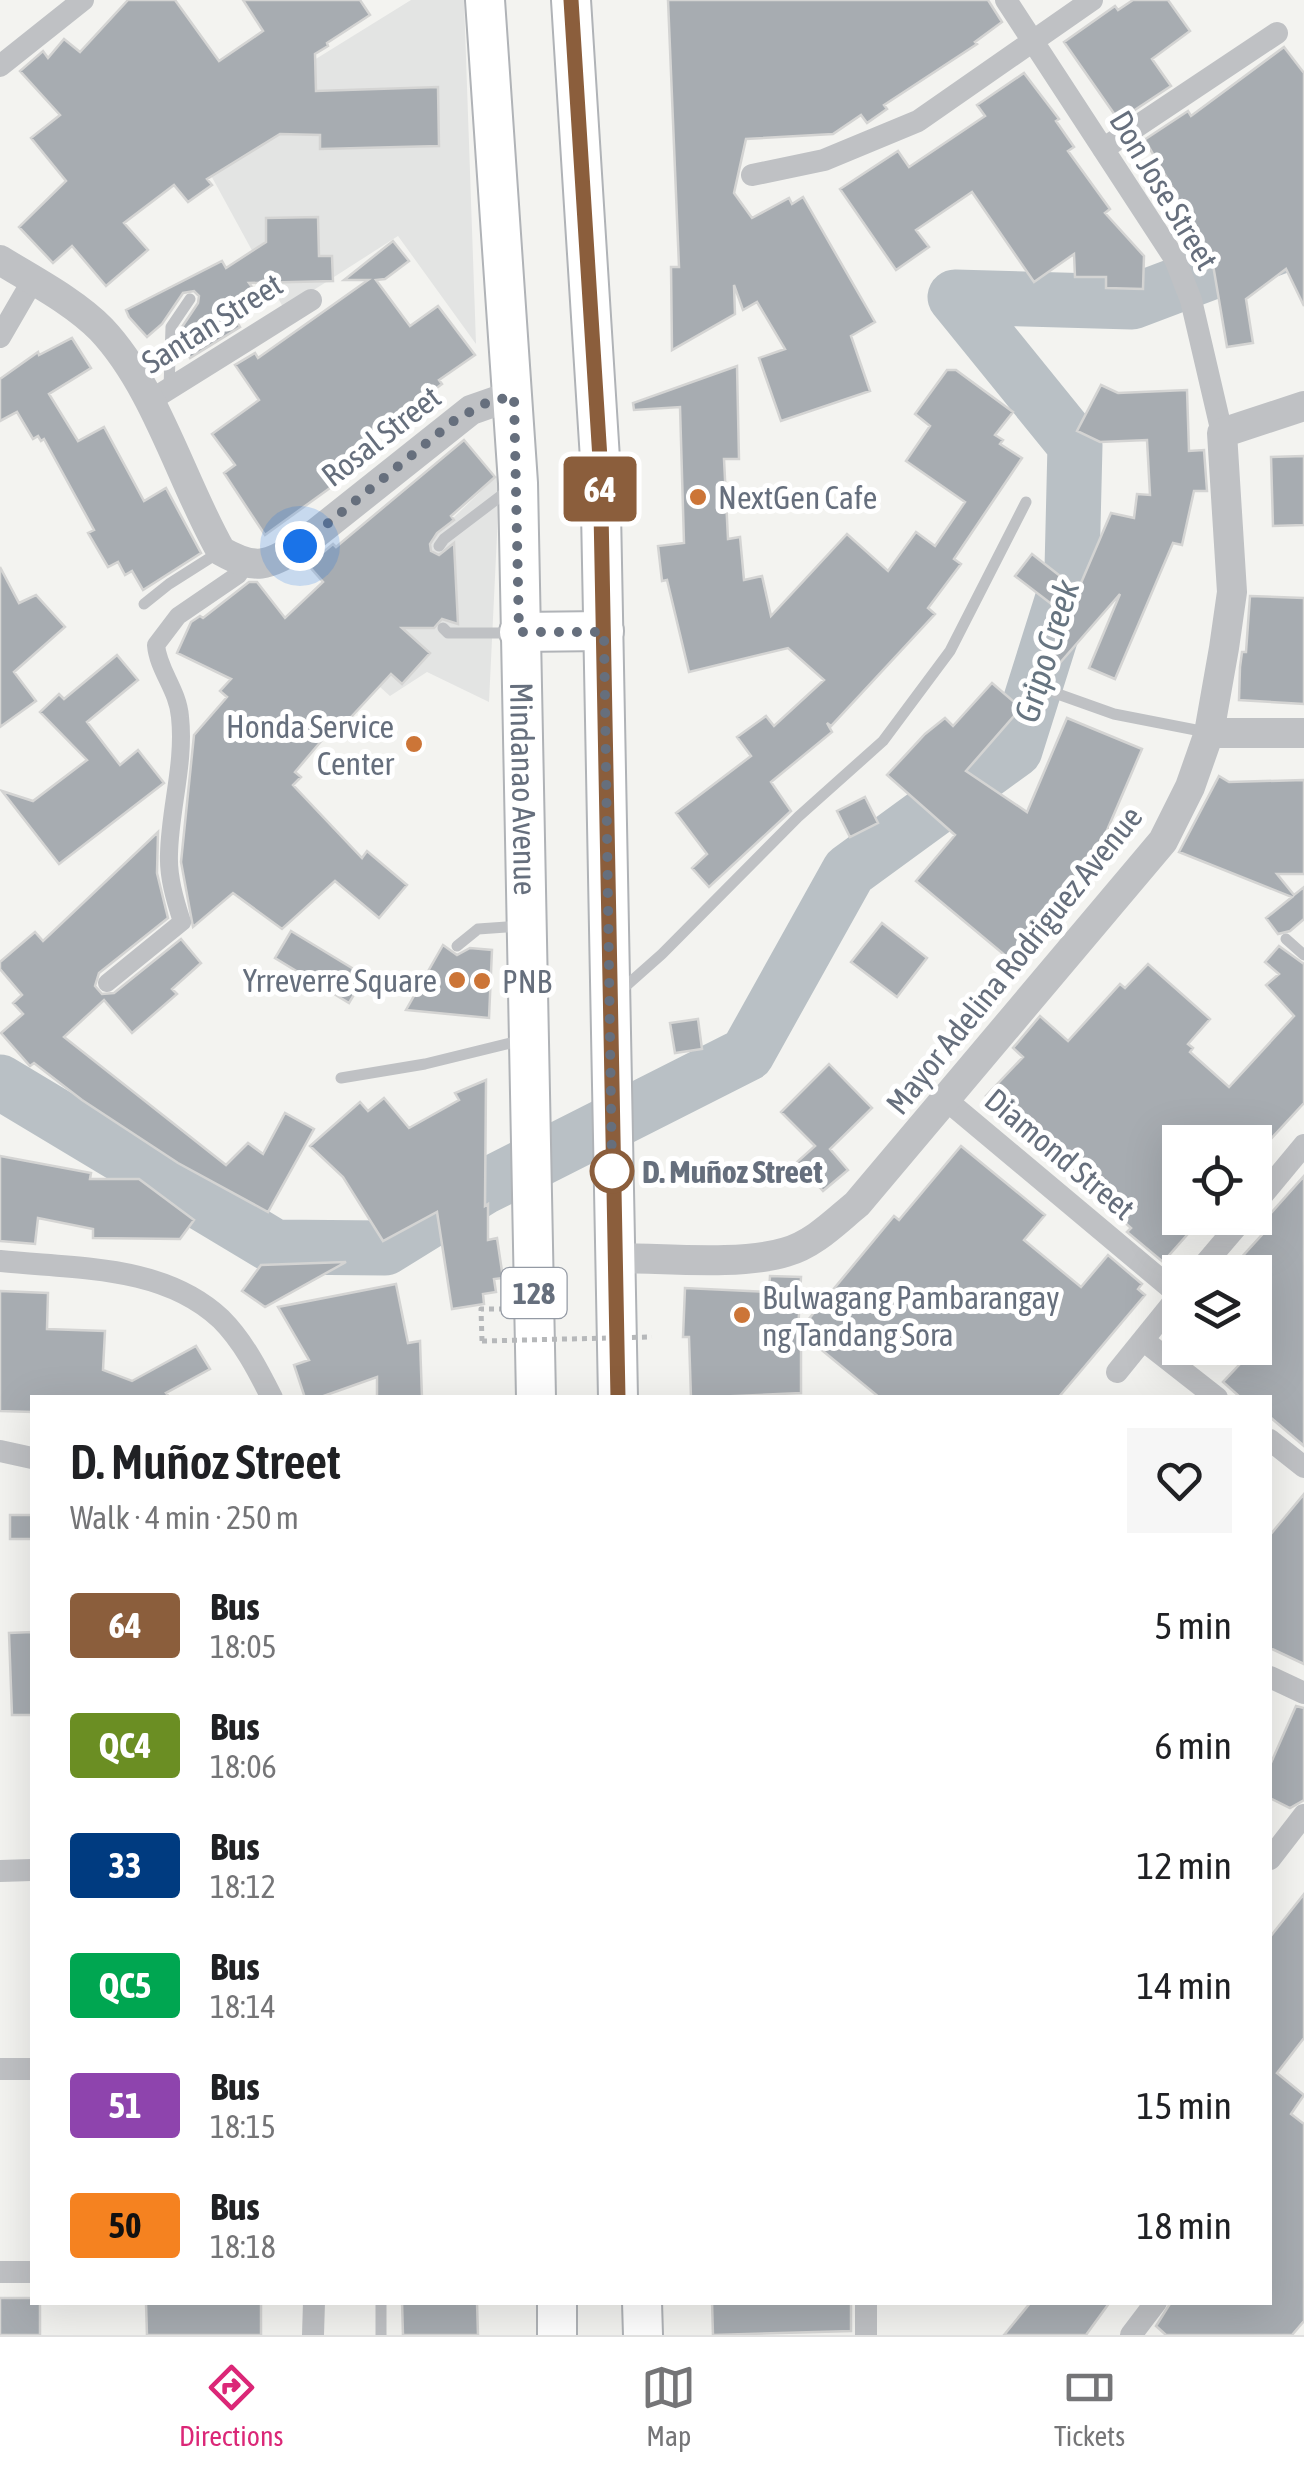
<!DOCTYPE html>
<meta charset="utf-8">
<style>
:root{--surface:#fff;--page:#f6f6f6;--text:#202124;--muted:#757577;--line:#e0e0e0;--accent:#db2777}
body{margin:0;font-family:"Asap Condensed",sans-serif;background:var(--page);color:var(--text);height:100vh;display:flex;flex-direction:column;font-size:38px;white-space:nowrap}
*{box-sizing:border-box;margin:0}
p{font-size:32px;color:var(--muted)}
.icon{flex:none;width:55px;height:55px;fill:none;stroke:currentColor;stroke-width:2;stroke-linecap:round;stroke-linejoin:round}
.map{position:relative;flex:1;overflow:hidden}
.panel{position:absolute;left:30px;top:1395px;width:1242px;height:910px;display:flex;flex-direction:column;background:var(--surface);border-radius:0px;box-shadow:0 10px 40px #0002}
.panel>*{flex:none}
.badge{padding:0 20px;border-radius:8px;font-size:35px;line-height:65px}
.fabs{position:absolute;left:1162px;top:1125px;display:grid;gap:20px}
.fabs a{display:grid;place-items:center;width:110px;height:110px;border-radius:0px;background:var(--surface);box-shadow:0 10px 40px #0002;font-size:50px}
.you{position:absolute;width:50px;height:50px;margin:-25px;border:8px solid #fff;border-radius:50%;background:#1a73e8;box-shadow:0 0 0 15px #1a73e833}
.map>.badge{position:absolute;translate:-50% -50%;box-shadow:0 0 0 5px #fff}
.round{display:grid;place-items:center;flex:none;width:105px;height:105px;border-radius:0px;background:var(--page)}
.head{display:flex;align-items:center;justify-content:space-between;height:170px;padding:0 40px}
h1{font-size:48px;font-weight:600;line-height:75px}
ul{padding:0;list-style:none}
li{display:flex;align-items:center;gap:30px;height:120px;padding:0 40px}
li div{flex:1}
li b{display:block;font-size:38px}
li em{font-style:normal}
li .badge{min-width:110px;font-weight:700;text-align:center}
.dock{display:flex;justify-content:space-around;align-items:center;height:140px;border-top:2px solid var(--line);background:var(--surface);font-size:28px;color:var(--muted)}
.dock a{display:grid;justify-items:center;gap:5px}
.dock .on{color:var(--accent)}
.map>svg:first-child{display:block}
.built{fill:#e3e4e3}
.lines{fill:none;stroke-linecap:round;stroke-linejoin:round}
.river{stroke:#b9c0c5;stroke-width:55}
.building{fill:#a7acb1;stroke:#d4d4d3;stroke-width:2.5}
.primary-casing{stroke:#b0b3b7;stroke-width:42}
.path{stroke:#b6b8ba;stroke-width:5;stroke-dasharray:5 5;stroke-linecap:butt}
.service{stroke:#bfc1c4;stroke-width:11}
.pedestrian{stroke:#bfc1c4;stroke-width:18}
.minor{stroke:#bfc1c4;stroke-width:22}
.tertiary{stroke:#bfc1c4;stroke-width:30}
.primary{stroke:#fff;stroke-width:38}
.path-bridge{stroke:#b6b8ba;stroke-width:5;stroke-dasharray:5 5;stroke-linecap:butt}
.line-casing{stroke:#fff;stroke-width:22}
.line{stroke:#8b5e3c;stroke-width:15}
.walk{stroke:#666f7d;stroke-width:10;stroke-dasharray:0 18}
.poi-dot{fill:#cc7537;stroke:#fff;stroke-width:4}
.stop-dot{fill:#fff;stroke:#8b5e3c;stroke-width:5}
.labels{text-anchor:middle;dominant-baseline:central;stroke-width:10;stroke-linejoin:round;paint-order:stroke}
.shield{fill:#fff;stroke:#949aa4;stroke-width:2.5}
.shield-label{font-size:30px;font-weight:bold;fill:#666f7d}
.street-label{font-size:32px;fill:#666f7d;stroke:#fff}
.poi-label{font-size:32px;fill:#666f7d;stroke:#fff;text-anchor:start}
.stop-label{font-size:32px;font-weight:bold;fill:#666f7d;stroke:#fff;text-anchor:start}
.water-label{font-size:35px;font-style:italic;fill:#677581;stroke:#fff}
</style>
<div class="map">
<svg width="1304" height="2335" viewBox="0 0 1304 2335">
<rect width="100%" height="100%" fill="#f3f3f0"/>
<path class="built" d="M411,0h53l12,344 -78,-108 -114,73 -94,-172z
M500,473l-11,229 -62,-30 -37,24 -63,-57z"/>
<g class="lines">
<path class="river" d="M0,1082l275,165 110,1 97,-60 265,-134 102,-183 166,-121 57,-181 3,-124 -120,-148 177,5 172,-65"/>
</g>
<path class="building" d="M128,0h47l44,61 44,-30 -20,-31h117l10,15 -43,28 1,3 -13,8 1,37 122,-4 1,59 -119,3v-14l-40,-1 -73,45 5,6 -24,17 -14,-17 -50,38 24,27 -42,36 -34,-40 -19,17 -34,-36 47,-46 -35,-43 29,-23 -40,-44 23,-20 5,7 16,-19 16,13z
M668,0h320l14,22 -27,20 2,2 -93,61 3,4 -20,14 -6,-8 -28,19 -87,5 -12,54 18,25 37,-20 3,6 11,-7 72,125 -24,14 19,55 -89,30 -22,-63 26,-9 -28,-47 -14,8 -9,-25 1,29 -63,36 -1,-83h8z
M1133,0h35l22,31 -38,28 19,27 -47,31 -4,-5 -5,3 -51,-73 51,-36 3,4z
M1284,47l20,26v233l-18,-37 -40,30 7,44 -26,4 -16,-94 -11,5 -15,-32 5,-2 -20,-29 5,-3 -29,-50v7l-5,-7 47,-31 3,5z
M1024,73l35,46 -3,2 18,26 -6,4 42,58 -5,4 39,43 -1,33 -37,-1v-11h-31l-1,-23 -40,28 -62,-90 -56,38 13,17 -33,23 -56,-81 58,-38 11,16 76,-51 -8,-11z
M318,217l1,39h13l1,25 -84,2 6,8 -27,16 12,20 -50,31 -10,-16v-12l18,-27 1,-7 -5,-5 -11,2 -21,31 -15,13 -18,-20 -3,-7 96,-49 4,7 40,-26v-24z
M393,241l16,20 -24,18 -9,1 34,46 28,-20 37,49 -36,25 3,4 -15,11 9,13 -41,30 -10,-14 -37,27 11,16 -94,68 -41,-62 11,-8 -23,-31 47,-34 -24,-35 20,-12 3,5 110,-78h-24z
M72,338l19,30 -42,26 29,47 26,-14 40,74 22,-13 35,65 -58,37 -11,-19 -7,4 -7,-13 -10,5 -20,-34 6,-3 -50,-91 -3,2 -3,-5 -5,3 -16,-27 -17,9v-42l38,-27 1,3z
M737,366l2,93h-15l4,80 12,-2 4,43 18,-4 9,40 76,-82 41,37 28,-39 19,14 30,-44 -59,-41 24,-35 -15,-12 32,-44h9l57,42 -18,23 8,5 -3,4 22,14 -68,101 7,5 -33,44 7,6 -104,112 -4,-3 5,9 -61,50 20,29 -82,76 -17,-19 15,-14 -31,-41 75,-57 -14,-19 29,-21 8,10 50,-46 -36,-32 -99,24 -22,-92 -5,1 -4,-35 26,-3 -4,-136 -46,3 -1,-7z
M1101,385l17,8 69,-3 2,61 15,-1 3,41h-13l-12,54 -9,-2 -58,136 -26,-11 31,-74 -75,86 -4,-2 26,-62 -52,-40 17,-22 46,36 33,-77 23,5 3,-24 13,1 -3,-55 -47,2 -23,-11z
M464,440l31,37 -44,39 3,4 -17,13 -7,11 1,7 8,4 15,-12 4,81 -16,-5 -8,9h-32l28,25 -28,31 -11,-10 -52,56 -5,-4 -39,46 6,5 -8,8 69,73 5,-7 40,34 -28,33 -44,-37 -53,48 -49,-36 -40,34 -12,-65 13,-127 33,-38 -7,-6 11,-12 -54,-26 14,-31 9,-6 3,2 46,-36h8l28,36 38,-36 -15,-17 25,-21 3,3z
M1304,456v69l-31,1 -2,-69z
M0,567l19,36 17,-8 29,32 -51,45 22,29 -36,26z
M1250,596l54,2v106l-65,-4 1,-33 2,-15h4z
M117,655l21,25 -51,42 33,43 18,-15 26,33 -105,81 -57,-73 31,10 54,-41 -47,-48 19,-18 5,5z
M992,683l29,25 -55,63 61,41 40,-94 75,31 -43,100 4,2 -34,46 -7,-5 -55,65 -91,-76 39,-46 -68,-60 38,-41 20,-16 8,8z
M1219,776l10,6 75,-2v94h-27l17,21 10,-8v32l-14,12 -12,3 -12,-16 26,-21 -113,-45z
M865,797l13,26 -28,14 -13,-26z
M158,832l-1,41 11,45 -69,55 -4,13 7,8 12,-1 67,-54 20,24 -29,26 5,5 -45,39 -28,-33 -40,37 162,128 22,-22 15,11 22,-41 29,16 -46,83 -90,-49 -96,-63 -48,-37 -4,3 -29,-33 22,-19 -10,-11 9,-8 -22,-26v-7l35,-30 8,9z
M882,923l45,35 -30,39 -46,-35z
M291,931l74,45 -16,27 -74,-45z
M443,945l14,10 13,-7 22,2 -3,68 -83,-8z
M1279,946l25,18v139l-36,39h-88v76h22l-39,44 -36,-30 4,-4 -59,-53 4,-4 -90,-75 37,-39 -10,-9 27,-32 28,25 52,-57 5,4 23,-24 62,55 -22,25 5,4 -3,4 39,35 65,-71 -28,-31 13,-11 -14,-12z
M698,1019l4,30 -27,4 -5,-30z
M829,1064l43,44 -42,41 18,21 -25,21 -26,-29 18,-16 -34,-34z
M486,1080l-1,126 3,-2v36l9,-2 6,40 -9,1 2,13 -13,2 1,10 -32,5 -15,-97 -54,29 -40,-64 -33,-31 50,-44 8,9 16,-13 25,30 50,-28 -4,-7z
M961,1146l84,69 -21,25 57,47 27,-32 34,29 -4,5 7,6 -87,103h-178l-79,-65v60l-110,5 -2,-61h-6l2,-49 84,4 1,-16 31,1 -3,55 96,-116 5,4z
M0,1156l91,17 -1,6h49l55,41 -14,19 -87,-1v-9l-55,-11 -3,26 -35,-3z
M1304,1176v270l-34,-29v-19h-29l-18,-16 32,-34v-76h-27l40,-44 -6,-5z
M346,1262l-81,45 -23,-16 19,-26z
M396,1284l12,59 12,-2 2,57h-45v-21l-59,21h-13l-11,-33 15,-5 -31,-53z
M0,1291l48,2 -1,36 58,2 -2,39 29,11 64,-35 14,23 -44,24 4,5h-138v14l-32,-1z
M1304,1494v170l-34,-16v-113z
M10,1515h22v24h-22z
M32,1632v83h-20l-3,-82z
M1296,1706l8,2v92l-14,8 -20,-10v-33z
M1304,1894v144l-27,35 27,22 -13,19 13,10v197l-12,14h-126l-10,-9 15,-24h99v-365z
M0,2298h32v4h8v33h-40z
M261,2302v33h-114l-1,-32z
M402,2302h75l1,33h-75z
M712,2302h139v29l-138,4z
M1031,2302h79l-24,33h-82z"/>
<g class="lines">
<defs>
<g id="primary">
<path id="s1" d="M485,0l33,483 18,915"/>
<path d="M571,0l29,459 18,939"/>
<path d="M519,632l85,-1"/>
<path d="M557,2302v33"/>
<path d="M642,2302l1,33"/>
</g>
</defs>
<use href="#primary" class="primary-casing"/>
<path class="path" d="M482,1341l-1,-32h21"/>
<path class="service" d="M169,388l2,-61 19,-28
M439,546l5,-7 66,-50
M144,604l25,-20 52,-33
M443,628l5,5h68
M1055,693l59,21 92,18
M1286,939l18,16
M457,946l21,-17 43,-3
M618,993l44,-39 136,-137 85,-76 67,-90 76,-149
M341,1078l84,-14 98,-24
M381,2335v-33"/>
<path class="pedestrian" d="M107,983l75,-61c-7,-22 -14,-45 -13,-68 1,-46 16,-91 11,-137 -2,-27 -22,-47 -24,-72l22,-29 60,-41 7,-10"/>
<path class="minor" d="M1006,0l169,259 16,41 31,133
M0,66l83,-66
M1103,149l174,-116
M752,175l72,-15 94,-39 174,-121
M0,337l33,-57
M148,402l163,-102
M945,1099l234,196
M1255,1204l49,-59
M0,1261c74,8 163,3 221,58 22,22 37,51 51,79
M1198,1272l46,-54
M1143,1340l74,58
M1117,1372l63,-78
M1270,1440l34,27
M0,1451l32,7
M1270,1677l34,16
M1270,1859l34,-44
M0,1871l32,-1
M0,2069h32
M0,2272h32
M866,2302v33
M313,2335l1,-33
M1131,2335l25,-33"/>
<path class="tertiary" d="M0,260c34,21 73,41 101,69 55,58 81,154 120,222 36,20 45,15 79,-5l171,-136 43,-15
M1209,733h95
M614,1258c50,0 126,8 172,-6 28,-8 49,-30 71,-48l306,-363 27,-54 19,-54 15,-85 8,-56 -10,-159 82,-27"/>
<use href="#primary" class="primary"/>
<path class="path-bridge" d="M482,1341l170,-4"/>
</g>
<g class="lines">
<defs>
<path id="line" d="M571,0l29,459 18,939"/>
</defs>
<use href="#line" class="line-casing"/>
<use href="#line" class="line"/>
<path class="walk" d="M300,546l155,-126 33,-18 26,-6 5,236h85l8,539"/>
</g>
<g class="poi-dot">
<circle cx="698" cy="497" r="10"/>
<circle cx="414" cy="744" r="10"/>
<circle cx="457" cy="980" r="10"/>
<circle cx="482" cy="981" r="10"/>
<circle cx="742" cy="1315" r="10"/>
</g>
<circle class="stop-dot" cx="612" cy="1171" r="20"/>
<g class="labels">
<rect class="shield" x="501.5" y="1268" width="65" height="50" rx="8"/>
<g class="shield-label">
<text x="534" y="1293">128</text>
</g>
<g class="street-label">
<text transform="translate(1164 190) rotate(59)">Don Jose Street</text>
<text transform="translate(212 323) rotate(-32)">Santan Street</text>
<text transform="translate(381 436) rotate(-38)">Rosal Street</text>
<text stroke="none"><textPath href="#s1" startOffset="790">Mindanao Avenue</textPath></text>
<text transform="translate(1014 960) rotate(-51)">Mayor Adelina Rodriguez Avenue</text>
<text transform="translate(1060 1154) rotate(40)">Diamond Street</text>
</g>
<g class="poi-label">
<text x="718" y="497">NextGen Cafe</text>
<text x="394" y="726" text-anchor="end">Honda Service<tspan x="394" dy="37">Center</tspan></text>
<text x="437" y="980" text-anchor="end">Yrreverre Square</text>
<text x="502" y="981">PNB</text>
<text x="762" y="1297">Bulwagang Pambarangay<tspan x="762" dy="37">ng Tandang Sora</tspan></text>
</g>
<g class="stop-label">
<text x="642" y="1171">D. Muñoz Street</text>
</g>
<g class="water-label">
<text transform="translate(1046 651) rotate(-73)">Gripo Creek</text>
</g>
</g>
</svg>
<div class="fabs">
<a><svg class="icon" aria-label="locate" viewBox="0 0 24 24"><circle cx="12" cy="12" r="6"/><path d="M12 2v4M12 18v4M2 12h4M18 12h4"/></svg></a>
<a><svg class="icon" aria-label="layers" viewBox="0 0 24 24"><path d="M12 4l9 5-9 5-9-5zM3 14l9 5 9-5"/></svg></a>
</div>
<div class="you" style="left:300px;top:546px"></div>
<b class="badge" style="left:600px;top:489px;background:#8b5e3c;color:#fff">64</b>
<section class="panel">
<div class="head"><div><h1>D. Muñoz Street</h1><p>Walk · 4 min · 250 m</p></div><a class="round"><svg class="icon" aria-label="heart" viewBox="0 0 24 24"><path d="M12 20l-8-8c-3-5 5-10 8-4 3-6 11-1 8 4z"/></svg></a></div>
<ul>
<li><span class="badge" style="background:#8b5e3c;color:#fff">64</span><div><b>Bus</b><p>18:05</p></div><em>5 min</em></li>
<li><span class="badge" style="background:#6b8e23;color:#fff">QC4</span><div><b>Bus</b><p>18:06</p></div><em>6 min</em></li>
<li><span class="badge" style="background:#003b80;color:#fff">33</span><div><b>Bus</b><p>18:12</p></div><em>12 min</em></li>
<li><span class="badge" style="background:#00a651;color:#fff">QC5</span><div><b>Bus</b><p>18:14</p></div><em>14 min</em></li>
<li><span class="badge" style="background:#8e44ad;color:#fff">51</span><div><b>Bus</b><p>18:15</p></div><em>15 min</em></li>
<li><span class="badge" style="background:#f58220;color:#111">50</span><div><b>Bus</b><p>18:18</p></div><em>18 min</em></li>
</ul>
</section>
</div>
<nav class="dock">
<a class="on"><svg class="icon" aria-label="directions" viewBox="0 0 24 24"><path d="M12 3l9 9-9 9-9-9zM9 14v-3h6M13 9l2 2-2 2"/></svg>Directions</a>
<a><svg class="icon" aria-label="map" viewBox="0 0 24 24"><path d="M3 6l6-2 6 2 6-2v14l-6 2-6-2-6 2zM9 4v14M15 6v14"/></svg>Map</a>
<a><svg class="icon" aria-label="tickets" viewBox="0 0 24 24"><path d="M3 7h18v10H3zM15 7v10"/></svg>Tickets</a>
</nav>
